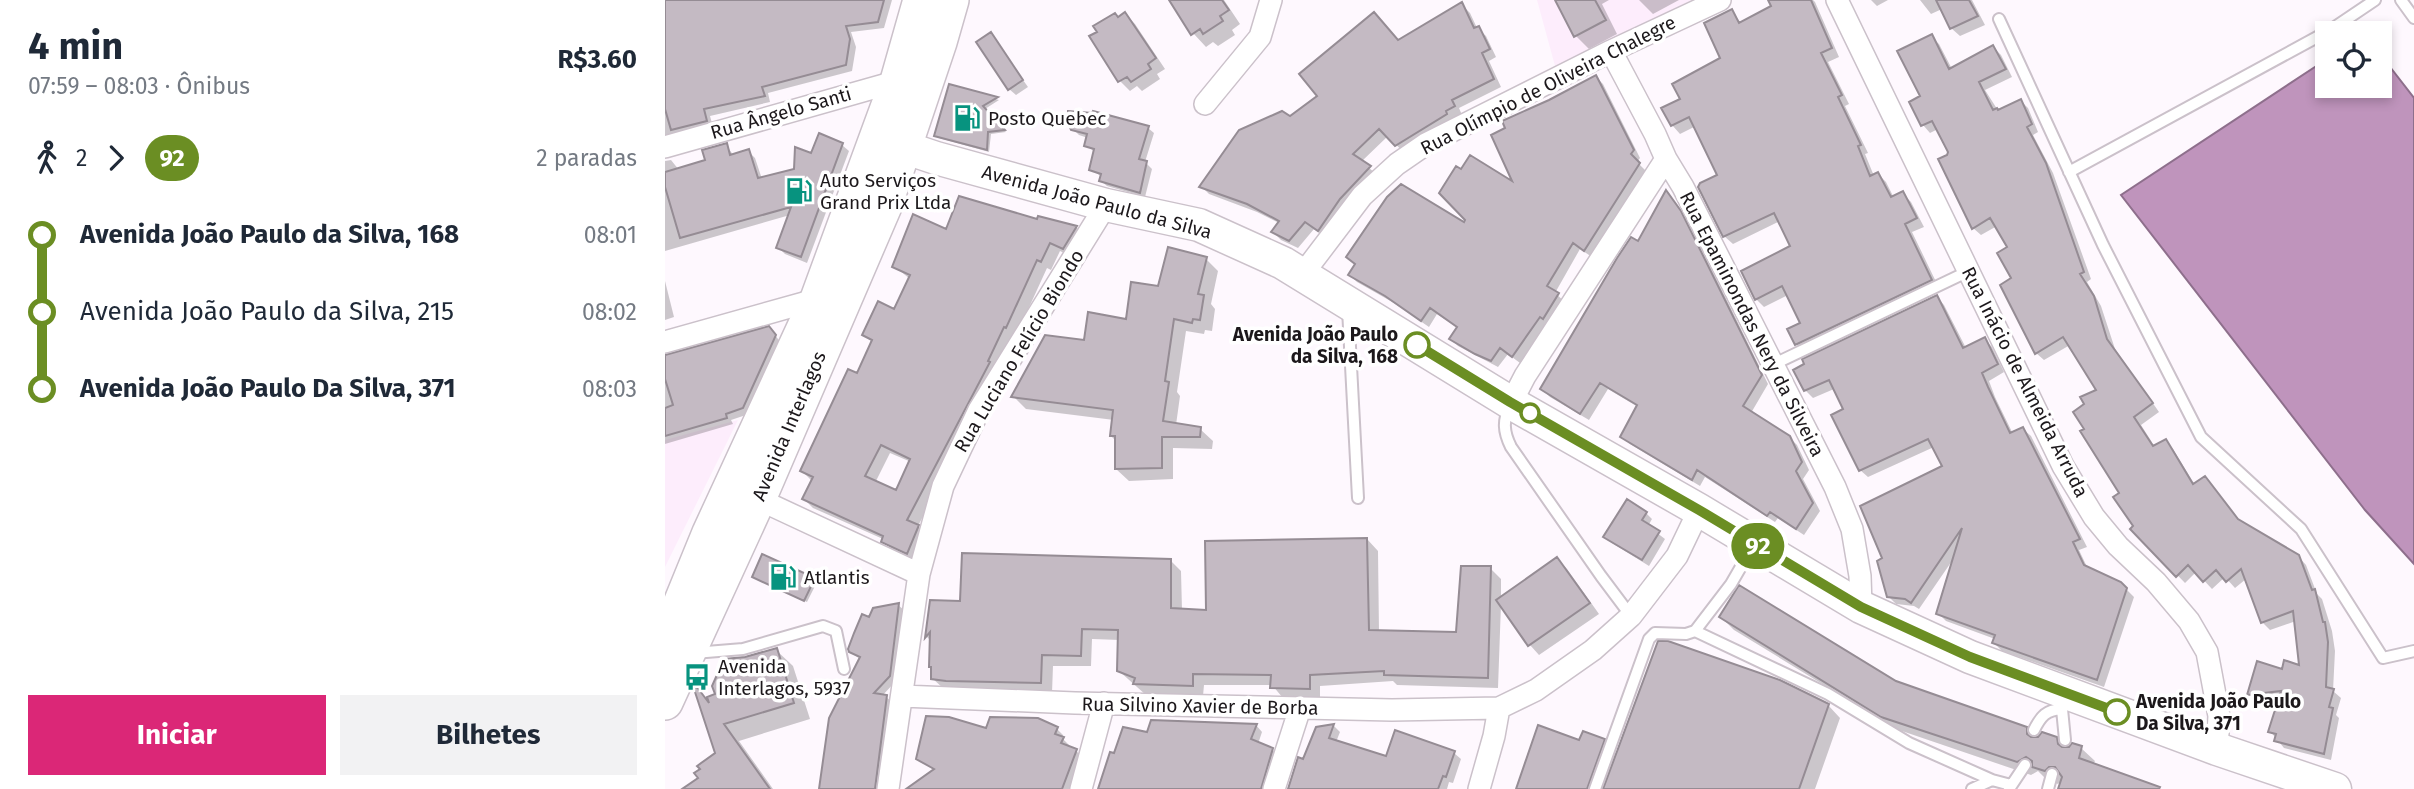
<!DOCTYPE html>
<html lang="pt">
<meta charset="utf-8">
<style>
:root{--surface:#fff;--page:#f2f2f3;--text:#1f2937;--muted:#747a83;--accent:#db2777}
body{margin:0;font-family:"Fira Sans",sans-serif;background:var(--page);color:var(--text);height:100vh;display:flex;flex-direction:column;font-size:26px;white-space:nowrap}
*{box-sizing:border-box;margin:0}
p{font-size:23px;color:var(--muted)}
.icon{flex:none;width:38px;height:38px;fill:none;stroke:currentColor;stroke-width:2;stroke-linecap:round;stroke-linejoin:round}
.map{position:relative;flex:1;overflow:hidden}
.sheet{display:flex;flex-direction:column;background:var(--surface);width:665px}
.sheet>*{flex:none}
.badge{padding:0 14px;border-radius:23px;font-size:24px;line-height:46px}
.tools{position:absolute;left:1650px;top:21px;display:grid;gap:14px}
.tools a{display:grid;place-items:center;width:77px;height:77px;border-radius:0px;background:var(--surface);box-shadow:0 4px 10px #0003;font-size:35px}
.map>.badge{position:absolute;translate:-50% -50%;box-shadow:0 0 0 4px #fff}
.legs{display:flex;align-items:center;gap:10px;height:77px;padding:0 28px;font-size:23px}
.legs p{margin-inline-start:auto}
.head{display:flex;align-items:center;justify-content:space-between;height:119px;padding:0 28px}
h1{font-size:38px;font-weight:700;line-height:52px}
.button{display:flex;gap:14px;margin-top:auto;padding:14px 28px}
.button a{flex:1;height:80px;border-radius:0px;background:var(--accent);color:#fff;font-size:28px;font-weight:700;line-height:80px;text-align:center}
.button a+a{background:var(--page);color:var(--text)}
ul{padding:0 28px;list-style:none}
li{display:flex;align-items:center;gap:24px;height:77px;font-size:26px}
li i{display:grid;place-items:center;width:10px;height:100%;margin:0 9px;background:currentColor}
li i::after{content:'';width:18px;height:18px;margin:-9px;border:5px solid;border-radius:50%;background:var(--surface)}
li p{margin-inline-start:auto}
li:first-child i{background:linear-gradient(#0000 50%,currentColor 0)}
li:last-child i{background:linear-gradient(currentColor 50%,#0000 0)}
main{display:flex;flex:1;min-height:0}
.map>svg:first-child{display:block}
.built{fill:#fdedfc}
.water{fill:#bf94bc;stroke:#8e6f8c;stroke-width:2}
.shadow{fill:#0003;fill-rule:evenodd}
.building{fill:#c4bac3;stroke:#958c94;stroke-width:2;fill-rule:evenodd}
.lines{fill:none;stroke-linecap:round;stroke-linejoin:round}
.lane-casing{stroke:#cbc1ca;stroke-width:14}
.street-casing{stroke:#cbc1ca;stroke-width:24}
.secondary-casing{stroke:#cbc1ca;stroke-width:35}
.primary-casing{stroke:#cbc1ca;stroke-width:38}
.lane{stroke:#fff;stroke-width:10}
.street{stroke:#fff;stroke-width:21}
.secondary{stroke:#fff;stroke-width:32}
.primary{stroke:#fff;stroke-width:35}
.line-1-casing{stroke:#fff;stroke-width:16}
.line-1{stroke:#6b8e23;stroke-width:10}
.stop-1-dot{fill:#fff;stroke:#6b8e23;stroke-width:3.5}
.labels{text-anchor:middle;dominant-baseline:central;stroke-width:7;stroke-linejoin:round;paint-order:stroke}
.street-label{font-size:19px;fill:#1c181b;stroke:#fff}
.poi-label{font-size:19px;fill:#1c181b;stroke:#fff;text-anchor:start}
.stop-label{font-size:19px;font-weight:bold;fill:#1c181b;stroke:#fff;text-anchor:end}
</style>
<main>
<section class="sheet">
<div class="head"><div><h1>4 min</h1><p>07:59 – 08:03 · Ônibus</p></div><b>R$3.60</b></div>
<div class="legs"><svg class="icon" aria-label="walk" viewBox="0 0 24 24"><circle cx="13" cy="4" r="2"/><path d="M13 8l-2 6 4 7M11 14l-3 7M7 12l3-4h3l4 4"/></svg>2<svg class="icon" aria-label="forward" viewBox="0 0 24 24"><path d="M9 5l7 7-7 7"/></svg><b class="badge" style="background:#6b8e23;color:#fff">92</b><p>2 paradas</p></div>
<ul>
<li><i style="color:#6b8e23"></i><b>Avenida João Paulo da Silva, 168</b><p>08:01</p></li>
<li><i style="color:#6b8e23"></i><span>Avenida João Paulo da Silva, 215</span><p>08:02</p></li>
<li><i style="color:#6b8e23"></i><b>Avenida João Paulo Da Silva, 371</b><p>08:03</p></li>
</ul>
<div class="button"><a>Iniciar</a><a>Bilhetes</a></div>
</section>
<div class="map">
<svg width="1749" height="789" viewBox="0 0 1749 789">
<rect width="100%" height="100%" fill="#fef8fe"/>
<path class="built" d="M872,0h155l-137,66z
M73,420l-73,147v-127z"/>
<path class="water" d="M1715,54l34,44v466l-49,-54 -244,-315 206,-136v27h53z"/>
<path class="shadow" d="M0,0h227l-8,28 -33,4 5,15 -4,24 -84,22 2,9 -60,14 3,11 -48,17z
M506,0h53l16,24 -8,6 3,5 -17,11 -5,-4 -7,5 -13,-14z
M892,0h52l-7,4 15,30 -28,15 -13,-13z
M974,0h40l-26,14z
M1114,0h34l2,2 24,55 -11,5 21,42 -4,2 23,47 -3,1 9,22 4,-2 8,8 8,16 9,-4 8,8 13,25 -12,5 27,56 -134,64 -9,-8 6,-20 -14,-29 -24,12 -8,-8 37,-52 -13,-26 -47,23 -9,-8 -4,-61 -24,-49 -16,8 -8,-9 10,-25 40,-42 10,-46 10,12 31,-17z
M1206,0h17l-11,6z
M1255,0h52l13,25 -25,11 -9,-8 -9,-19 -11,5z
M797,5l8,8 7,15 9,8 10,21 -7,4 12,26 -42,21 3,7 -58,38 -16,-17 -27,26 17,13 -52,63 -12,-9 -16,19 -17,-8 -8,-8 6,-9 -22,-11 -48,-18 -8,-8 89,-68 109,-77z
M460,14l10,10 30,45 -8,5 3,5 -18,12 -5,-5 -7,5 -10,-10 -21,-49z
M325,34l38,53 -12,8 -7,-6z
M1266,37l8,7 13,25 41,-22 8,8 11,22 -27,13 14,22 22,-11 7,7 10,24 -5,3 20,38 38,106 -4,3 14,24 14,43 44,63 -18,13 14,22 11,-6 7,8 22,36 17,1 29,36 57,34 8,9 11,29 5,5 10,32 3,20 -2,40 8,7 -5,17 3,3 -8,42 -47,-12 -14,-17 10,-32 -24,3 -7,-8 34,-23 18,-3 -5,-47 -26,9 -8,-8 -16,-43 -11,9 -10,-11 -13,12 -16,-17 -11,11 -52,-54 3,-2 -15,-33 -35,-65 1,-24 11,-15 -28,-45 -26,15 -8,-7 -22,-74 -5,-31 -12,-22 -16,9 -8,-7 -24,-72 1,-4 -12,-23 -8,4 -7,-8 -1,-28z
M931,77l7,7 37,74 -3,4 10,10 -55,85 -12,-8 -25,44 10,9 -45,61 -12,-9 -10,13 -40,-21 -7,-7 7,-11 -21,-14 -8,13 -35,-24 -37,-21 -7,-7 114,-51 52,-38z
M285,86l49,14 -14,9 21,23 -15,2 -2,18 -50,-14 -3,-2z
M483,128l6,5 -9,29 7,7 -7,28 -38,-11 -6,-5 1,-4 -11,-8 4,-17 -9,-7 2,-7 -9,-3 -6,-6z
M61,145l8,11 14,-5 7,7 7,21 34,-9 16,-15 30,-10 7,6 -42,112 -22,-9 -7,-7 12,-32 -125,36v-90l6,-1 8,10 28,-9z
M1002,193l21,28 80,163 -17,29 38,24 8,8 12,25 -6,9 17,32 -16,24 -26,-17 -3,4 -70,-45 -5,9 -70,-42 -8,-8 16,-29 -30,-18 -19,31 -39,-23 -8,-8 97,-145z
M373,221l38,6 9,9 -13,21 -12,-6 -9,19 -4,-2 -31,68 -3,-1 -17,36 2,2 -80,153 9,10 -10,26 -25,-11 -9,-12 -70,-31 -9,-9 8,-18 -10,-10 56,-96 15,-32 -9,-8 31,-24 15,-32 -16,-13 53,-35zM225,453l21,9 -14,31 -22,-10z
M541,259l12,12 -7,33 4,5 -3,22 -7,-1 -1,4 -18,-3 -9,61 3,4 -4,29 24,4 13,12 -1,8 -39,-1v31l-44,2 -13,-12v-28l-5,-5 3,-16 -88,-11 -12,-12 71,-55 43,-21 32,-33z
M0,281l9,36 -9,3z
M1272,297l7,8 22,43 18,-9 8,8 12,25 -15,9 6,16 18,37 10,-5 8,7 56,111 -8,3 9,19 32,14 14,14 -30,90 -102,-36 -8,-8 1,-4 -49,-18 -8,-8 16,-55 -35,51 -5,-3 -18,-2 -8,-8 -3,-37 59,-92 -10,-20 -66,30 -8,-7 -15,-60 -11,-21 -21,9 -8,-8z
M110,335l6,8 -32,71 -18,6 2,4 -68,20v-88z
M981,513l6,6 -4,7 17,13 -16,27 -37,-23 -7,-6z
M702,539l11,12 1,81 79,2 32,-66 11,11v20l56,-40 10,10 32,45 -60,41 -9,-10 -29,-41 -3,84 -101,-3 -4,-4 -73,5v13l-37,-1 -11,-13h-68l-1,11 -57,-1 -27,-24 1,-31 -28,-1 -1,27h-38l-1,27 -108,-4 -12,-11 -1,-37 -4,-4 5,-35 30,1 208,-43 11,11 1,39 26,1z
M92,579h57l3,3 -10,20z
M233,605l6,5 -9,72 -13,14 4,1 6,5 -11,87h-60l40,-129 -11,-9 20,-31z
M1056,617l174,66 131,46 10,10h20l10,10 15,-1 14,13 -2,4 67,24h-100l3,-10 -5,5 -11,-4 -9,-9 -7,4 -135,-46 -162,-99z
M111,650l17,16 17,53 -71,22 34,48h-69l13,-36 -20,-64 10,10 10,-4 28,-37z
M1163,705l12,13 -25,71h-296l61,-47 24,-1 13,13z
M591,725l6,7 -4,12 14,5 7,7 -10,33h-170l16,-34 33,-21z
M669,726l6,6 -4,10 51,17 67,-6 7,6 -8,24 -4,-1 -2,7h-157l14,-27 14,-34z
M392,729l6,6 -1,3 7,7 -1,2 8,4 7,6 -11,32h-154l17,-18 -18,-13 70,-28z"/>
<path class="building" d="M0,0h219l-6,22 -32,4 4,13 -4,26 -84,22 3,9 -61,13 3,12 -36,9 -6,-21z
M504,0h53l7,10 -9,6 3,5 -20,13 -3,-5 -9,6z
M890,0h40l11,20 -32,17z
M1103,0h43l21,48 -11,5 21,42 -4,2 23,48 -3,1 12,30 8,-4 13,25 12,-6 14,27 -12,6 27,56 -137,65 -8,-16 13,-6 -18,-37 -27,14 -14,-29 49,-25 -16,-33 -51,24 -25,-50 2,-4 17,-8 -28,-58 -18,9 -10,-18 19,-9 -8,-15 48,-26 -16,-35 28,-14 7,14 32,-17z
M1271,0h33l9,16 -28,13z
M797,2l12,26 5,-2 11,23 -8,4 12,26 -42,21 3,6 -9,5 1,3 -52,32 -16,-17 -26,25 18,12 -31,33 -22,32 -13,-9 -16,19 -18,-9 8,-11 -32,-17 -48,-17 40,-57 43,-19 8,5 27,-20 -18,-22 75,-62 24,28z
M460,12l31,46 -8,6 3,5 -20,13 -4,-5 -9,5 -29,-46 8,-4 -4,-6 22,-13 3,4z
M326,32l32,48 -15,10 -32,-48z
M1267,34l17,35 44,-24 13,24 -27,13 14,28 4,-2 1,2 23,-11 11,25 -5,3 19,36 38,109 -4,2 14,22 13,43 46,64 -19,14 19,29 13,-7 27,45 12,-8 33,43 61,36 13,35 3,-1 8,33h2l3,20 -2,45 8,2 -5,18 4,1 -9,46 -50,-13 2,-7 -8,-2 13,-41 -34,4 10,-34 25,8 2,-9 15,5 -6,-54 -32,12 -20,-54 -15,13 -10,-12 -13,12 -15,-17 -12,12 -46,-48 3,-3 -20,-29 6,-4 -39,-62 4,-2 -11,-17 11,-8 -4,-7 16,-7 -33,-53 -28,17 -35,-69 11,-7 -14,-25 10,-6 -17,-29 -18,11 -34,-70 9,-4 1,-3 -16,-31 -11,5 -12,-24 11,-6 -23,-45z
M931,75l38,75 -3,4 9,9 -56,88 -11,-8 -26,43 12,7 -16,26 -3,-2 -28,40 -12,-9 -9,13 -16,-7 -26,-15 8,-12 -27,-19 -9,13 -36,-25 -37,-21 7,-11 -9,-7 41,-60 14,-13 63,38 1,-2 -26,-27 17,-27 5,3 9,-14 42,26 -21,-46 14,-7 -3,-7 47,-21z
M284,84l49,13 -15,9 22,24 -17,2 -1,18 -53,-14z
M403,111l24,2 1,-2 56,15 -10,33 8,2 -7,32 -41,-12 2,-7 -12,-4 5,-21 -10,-3 3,-12 -16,-4 -3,-7z
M154,133l24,10 -42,114 -25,-9 15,-41 -111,31 -15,-51v-15l40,-12 -3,-10 25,-7 3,12 19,-6 9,29 36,-9 1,-22 16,6z
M1001,190l15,21 81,164 -19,31 47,30 12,26 -6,9 17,32 -17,26 -26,-17 -3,4 -70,-46 -5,10 -72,-43 17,-32 -37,-22 -20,31 -40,-25 77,-131 14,-21 7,4z
M294,196l78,23 1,-3 39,10 -14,23 -13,-6 -9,19 -4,-2 -31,68 -2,-1 -16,34 2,1 -83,158 12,5 -12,29 -26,-12 2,-6 -81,-37 11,-22 -13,-6 48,-102 9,4 15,-33 -10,-5 16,-34 16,8 16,-34 -18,-8 21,-53 33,15zM216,445l29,14 -14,31 -31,-14z
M503,247l39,10 -9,37 6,1 -4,25 -7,-1 -1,4 -18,-4 -9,62 4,1 -6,39 38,6 -1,10h-38v31l-47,1v-33h-5l3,-26 -102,-13 34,-62 39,5 4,-28 38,7 5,-37 27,4z
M1272,295l26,53 22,-11 13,27 -16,9 6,14 22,46 13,-6 57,112 -7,3 11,23 37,17 6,6 -30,92 -105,-37 3,-8 -59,-21 26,-86 -51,75 -6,-4 -18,-2 -10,-36 5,-3 -22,-52 82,-40 -14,-27 -69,32 -28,-56 12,-6 -14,-29 -25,11 -11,-21 11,-6 -2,-5z
M104,326l7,9 -33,73 -17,6 1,4 -62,18v-28l8,-3 -8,-26v-24z
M962,499l20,13 -5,8 18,11 -18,29 -39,-23z
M702,538l2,92 87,2 5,-66h30l-3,112 -104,-3v-4l-74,4v14l-40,-1 1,-13 -78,-1v12l-60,-2 2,-6 -18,-7 1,-41 -36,-1 -1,27 -39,-1 -1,28 -95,-2 -15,-2v-12h-2l1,-35 -5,6 5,-38 30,1 2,-48 209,6v49l35,2 -1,-69z
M97,554l53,24 -11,23 -52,-24z
M892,557l33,46 -62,43 -32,-46z
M1074,585l157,96 131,46v7l4,3h7l4,-5 15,5 1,7 4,3h7l3,-4 10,3 -3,12 81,29 -1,2h-101l4,-12 -7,-10h-6l-4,4 -13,-4v-6l-6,-4 -9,5 -136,-45 -162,-100z
M234,603l-9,73 -16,17 13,2 -12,94h-56l10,-71 31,-61 -11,-5 -1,-3 6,-16 8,-19 7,3 4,-9z
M993,641h10l112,39 49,24 -30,85h-196z
M112,648l17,55 -70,21 46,65h-88l16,-11 -4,-5 6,-4 -3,-3 18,-13 -21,-64 3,-2 12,16 -2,-6 8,-3 -3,-8 12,-27 21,-2z
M261,716l23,1 37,11 4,-11 48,1 20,9 -3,7 9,3 -3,6 16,6 -15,40h-156l28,-20 -18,-10z
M486,720l106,4 -6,15 22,9 -12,41h-163l12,-37 4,1 9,-26 24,5z
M669,724l-5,14 57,18 9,-26 60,21 -9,26 -3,-1 -5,13h-150l10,-32 5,2 13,-32z
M873,725l41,15 4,-9 22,8 -18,50h-71z"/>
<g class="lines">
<defs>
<path id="lane" d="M1736,0l13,18
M1334,19l104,226 98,192 100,92 82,129 31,-7
M1404,172l263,-143 43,-29
M683,309l10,189
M1107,365l197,-94
M845,404c-7,17 -7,27 1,43l90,129 30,40
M1030,631l133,63 81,49 83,37 19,5
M29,653l49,-4 80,-23 13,5 8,38
M1369,730c7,-14 12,-20 28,-21
M1400,740l-3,-31 4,-13
M930,789l54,-150 6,-6 31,1 9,-3 36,-47 22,-38
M1307,789l20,-9
M1344,789l16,-24
M1383,789l4,-15"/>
<path id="street" d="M1172,0l226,466 31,51 24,29 38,36 33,39 18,31 12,64 -2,33
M946,51l44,83 11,25 17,28 152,300 17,42 8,47 1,31
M540,104l55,-67 11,-37
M0,147l233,-66
M637,275l60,-79 35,-32 29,-20 185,-93 109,-51
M0,342l153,-43
M846,403l14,-27 141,-217
M93,499l161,75
M237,696l173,7 317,7 107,-2 37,-18 57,-40 38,-34 46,-60 22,-46
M223,789l31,-215 24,-88 36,-76 127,-205
M416,789l23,-86
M609,789l26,-81
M814,789l15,-53 5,-28"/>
<path id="secondary" d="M217,140l54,18 170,47 93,20 84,38 228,140 188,107 162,97 109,50 247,92 118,40"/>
<path id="primary" d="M0,643l45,-110 108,-234 80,-218 23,-81
M0,702l93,-203 126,-293 55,-164 12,-42"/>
</defs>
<use href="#lane" class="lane-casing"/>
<use href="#street" class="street-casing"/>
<use href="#secondary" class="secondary-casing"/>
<use href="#primary" class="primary-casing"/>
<use href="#lane" class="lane"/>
<use href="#street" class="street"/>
<use href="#secondary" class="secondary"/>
<use href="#primary" class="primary"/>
</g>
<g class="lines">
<defs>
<path id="line-1" d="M752,345l93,57 189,108 162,97 109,50 147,55"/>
</defs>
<use href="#line-1" class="line-1-casing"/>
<use href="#line-1" class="line-1"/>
</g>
<defs>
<symbol id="fuel-bare" viewBox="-9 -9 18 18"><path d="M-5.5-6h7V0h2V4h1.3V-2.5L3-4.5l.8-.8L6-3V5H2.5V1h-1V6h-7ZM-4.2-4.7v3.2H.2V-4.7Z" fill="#07937f" stroke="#fff" stroke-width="2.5" paint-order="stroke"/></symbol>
<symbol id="bus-bare" viewBox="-9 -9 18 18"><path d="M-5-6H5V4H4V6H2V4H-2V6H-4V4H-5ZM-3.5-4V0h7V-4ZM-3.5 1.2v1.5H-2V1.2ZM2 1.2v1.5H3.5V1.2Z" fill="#07937f" stroke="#fff" stroke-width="2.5" paint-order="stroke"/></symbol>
</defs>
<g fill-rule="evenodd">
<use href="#fuel-bare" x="283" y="99" width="38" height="38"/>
<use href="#fuel-bare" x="115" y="172" width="38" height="38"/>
<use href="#fuel-bare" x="99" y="558" width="38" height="38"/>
<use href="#bus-bare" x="13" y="658" width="38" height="38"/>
</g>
<g class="stop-1-dot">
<circle cx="752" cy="345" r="12"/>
<circle cx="865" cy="413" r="9"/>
<circle cx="1452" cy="712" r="12"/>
</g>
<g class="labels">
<g class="street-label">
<text transform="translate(883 85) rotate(-27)">Rua Olímpio de Oliveira Chalegre</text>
<text transform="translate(116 113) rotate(-16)">Rua Ângelo Santi</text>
<text transform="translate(432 202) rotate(15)">Avenida João Paulo da Silva</text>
<text transform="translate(1087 324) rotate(63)">Rua Epaminondas Nery da Silveira</text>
<text transform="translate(354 351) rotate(-59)">Rua Luciano Felício Biondo</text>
<text transform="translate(1360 382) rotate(63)">Rua Inácio de Almeida Arruda</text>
<text transform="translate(124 426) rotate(-67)">Avenida Interlagos</text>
<text transform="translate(535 706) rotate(1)">Rua Silvino Xavier de Borba</text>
</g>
<g class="poi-label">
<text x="323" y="118">Posto Quebec</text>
<text x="155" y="180">Auto Serviços<tspan x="155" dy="22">Grand Prix Ltda</tspan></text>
<text x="139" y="577">Atlantis</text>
<text x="53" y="666">Avenida<tspan x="53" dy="22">Interlagos, 5937</tspan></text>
</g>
<g class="stop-label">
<text x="733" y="334">Avenida João Paulo<tspan x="733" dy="22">da Silva, 168</tspan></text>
<text x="1471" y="701" text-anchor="start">Avenida João Paulo<tspan x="1471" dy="22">Da Silva, 371</tspan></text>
</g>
</g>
</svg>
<div class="tools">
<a><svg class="icon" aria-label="locate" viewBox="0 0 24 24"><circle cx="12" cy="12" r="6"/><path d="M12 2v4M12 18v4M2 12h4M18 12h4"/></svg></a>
</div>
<b class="badge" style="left:1093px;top:546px;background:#6b8e23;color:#fff">92</b>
</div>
</main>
